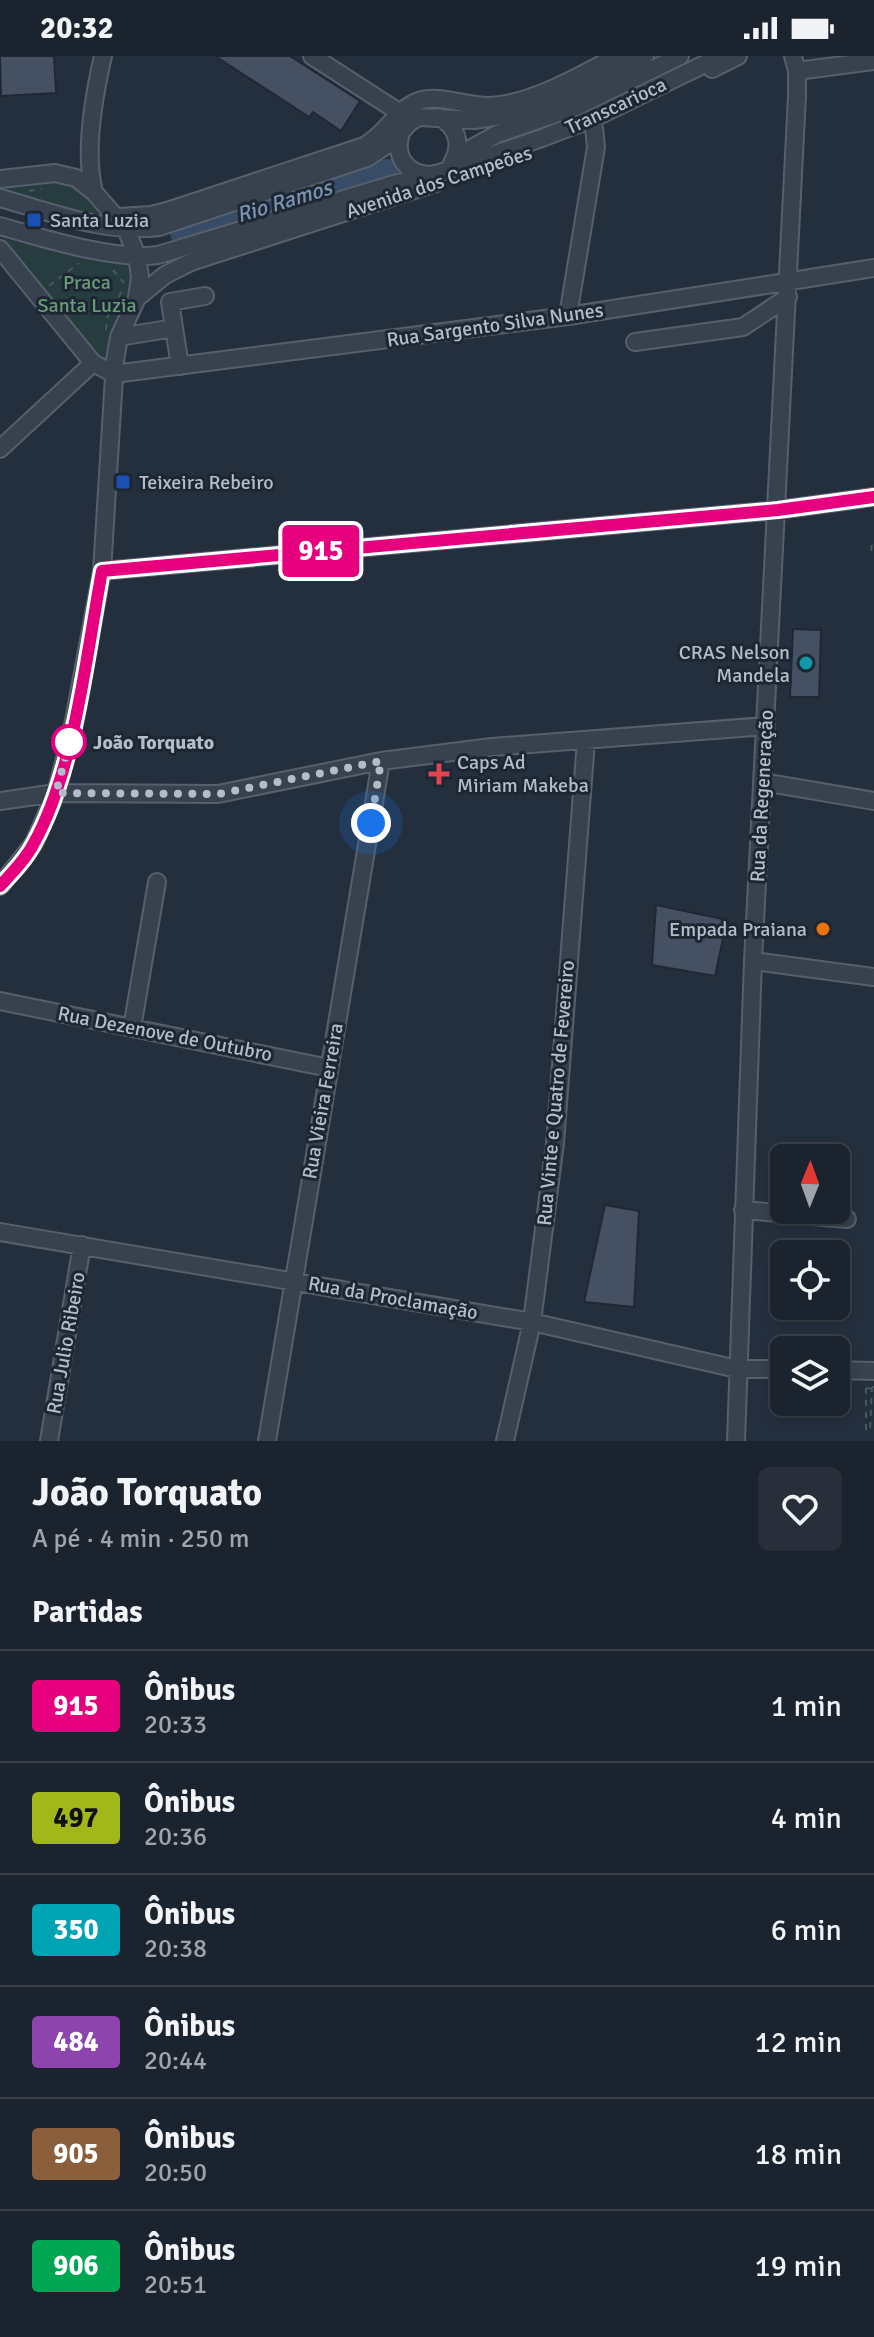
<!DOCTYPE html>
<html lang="pt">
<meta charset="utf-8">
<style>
:root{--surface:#1b232e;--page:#282f3a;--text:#f1f3f6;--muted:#a0a4aa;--line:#39404a}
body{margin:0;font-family:Signika,sans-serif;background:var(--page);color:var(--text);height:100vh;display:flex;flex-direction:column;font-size:30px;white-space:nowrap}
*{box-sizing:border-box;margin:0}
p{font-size:26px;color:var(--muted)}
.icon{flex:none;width:44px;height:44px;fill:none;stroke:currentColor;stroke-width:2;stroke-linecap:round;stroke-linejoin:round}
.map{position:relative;height:1385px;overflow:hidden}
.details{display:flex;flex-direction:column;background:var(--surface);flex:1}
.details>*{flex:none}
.badge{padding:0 16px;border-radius:6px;font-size:28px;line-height:52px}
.needle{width:52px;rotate:1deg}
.controls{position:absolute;left:770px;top:1088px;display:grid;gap:16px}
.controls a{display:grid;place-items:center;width:80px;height:80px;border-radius:12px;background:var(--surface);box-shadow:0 4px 12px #0003,0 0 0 2px var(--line);font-size:40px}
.you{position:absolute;width:40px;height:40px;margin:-20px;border:6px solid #fff;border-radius:50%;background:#1a73e8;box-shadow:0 0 0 12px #1a73e833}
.map>.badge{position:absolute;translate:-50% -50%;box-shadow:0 0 0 4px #fff}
h2{padding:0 32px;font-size:30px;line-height:72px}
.round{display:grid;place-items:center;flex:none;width:84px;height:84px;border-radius:12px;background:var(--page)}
.summary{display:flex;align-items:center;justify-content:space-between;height:136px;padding:0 32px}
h1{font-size:38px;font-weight:700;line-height:60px}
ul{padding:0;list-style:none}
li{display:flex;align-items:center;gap:24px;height:112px;padding:0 32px;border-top:2px solid var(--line)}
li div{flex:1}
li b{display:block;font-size:30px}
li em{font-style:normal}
li .badge{min-width:88px;font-weight:700;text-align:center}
.status{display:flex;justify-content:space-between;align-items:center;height:56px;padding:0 40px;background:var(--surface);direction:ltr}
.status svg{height:22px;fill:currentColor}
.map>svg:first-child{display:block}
.green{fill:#263c3f}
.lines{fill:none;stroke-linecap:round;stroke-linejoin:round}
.river{stroke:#394c67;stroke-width:22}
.building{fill:#455162;stroke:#1f2835;stroke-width:2}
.minor-casing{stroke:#565f6c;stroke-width:20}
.path{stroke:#44595c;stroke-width:2;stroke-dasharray:6 6;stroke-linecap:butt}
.minor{stroke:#38414e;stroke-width:16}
.path-bridge{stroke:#44595c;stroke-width:2;stroke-dasharray:6 6;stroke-linecap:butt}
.line-casing{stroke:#fff;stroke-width:18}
.line{stroke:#e6007e;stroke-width:12}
.walk{stroke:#b4bcc9;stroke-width:8;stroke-dasharray:0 14.4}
.transit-dot{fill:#1a4fb4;stroke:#1d2633;stroke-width:3}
.culture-dot{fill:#0f9aa8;stroke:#1d2633;stroke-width:3}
.stop-dot{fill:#fff;stroke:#e6007e;stroke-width:4}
.health-dot{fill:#e0444e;stroke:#1d2633;stroke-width:3}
.food-dot{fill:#e8710a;stroke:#1d2633;stroke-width:3}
.labels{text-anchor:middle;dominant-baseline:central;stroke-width:6;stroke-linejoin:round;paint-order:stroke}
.street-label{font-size:20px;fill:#b4bcc9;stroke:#1d2633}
.poi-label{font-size:20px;fill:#b4bcc9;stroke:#1d2633;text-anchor:start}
.park-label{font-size:20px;fill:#6b9a76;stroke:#1d2633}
.stop-label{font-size:20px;font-weight:bold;fill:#b4bcc9;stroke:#1d2633;text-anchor:start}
.water-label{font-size:22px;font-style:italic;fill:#7c92b1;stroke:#1d2633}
</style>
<div class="status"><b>20:32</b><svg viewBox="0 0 49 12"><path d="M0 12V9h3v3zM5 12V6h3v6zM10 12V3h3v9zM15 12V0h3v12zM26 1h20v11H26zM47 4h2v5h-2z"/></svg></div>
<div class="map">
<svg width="874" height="1385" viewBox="0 0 874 1385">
<rect width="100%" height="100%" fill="#242f3e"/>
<path class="green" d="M66,122l23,18 19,26 -108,-30v-6z
M0,182l130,27c11,23 -13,50 -19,72 -3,10 -3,21 -5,32l-106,-117z"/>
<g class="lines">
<path class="river" d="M181,177l206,-63"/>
</g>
<path class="building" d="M0,0h54l2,37 -55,3z
M215,0h75l70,45 -19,30 -28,-19 -4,5z
M793,573l28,1 -2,67h-29z
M656,849l71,15 -12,56 -63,-11z
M605,1149l34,6 -5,96 -50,-5z"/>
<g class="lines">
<defs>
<path id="minor" d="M312,0l96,62
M712,13l26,-13
M797,15l77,-10
M438,61c19,9 25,27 14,46
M400,80c-5,22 7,38 30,39
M453,109l19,-17 25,-14 79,-27 104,-51
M0,123l55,-6 21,5 18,14 32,37 11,27 3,21 -3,21 -18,39 -4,24 -13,210 -31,165 -15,57 -22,50 -34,43
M94,136c-10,-39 0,-97 9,-136
M0,142c51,14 105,36 159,29l208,-69 26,-17 16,-18 10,-6 55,3 41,-6 45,-17 85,-41
M119,161l32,-2 16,-4 197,-65c23,-12 34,-40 58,-46 21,-5 46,7 68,6 42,-2 91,-31 127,-50
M0,170c42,12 116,35 158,29l236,-71 45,-11 103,-35 50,-19 129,-63
M0,193l93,114 21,11
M137,242l28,-23 26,-13 245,-79
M568,260l28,-169 -2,-19
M119,281l55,-9
M635,286l108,-15 45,-30
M180,310l-10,-64 35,-6
M114,318l454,-58 306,-48
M0,393l93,-86
M102,515l676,-61 96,-13
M763,726l111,19
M0,745l56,-8 162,1 163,-33 111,-14 274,-21
M753,905l121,16
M0,945l329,67
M132,972l25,-146
M743,1154l104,9
M0,1176l532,90 205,47h47
M836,1314l38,1
M49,1385l33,-196
M267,1385l114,-680
M505,1385l27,-119 23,-179 31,-402
M736,1385l17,-480 44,-865v-25l-4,-15"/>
</defs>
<use href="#minor" class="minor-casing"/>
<path class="path" d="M29,135l13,-2
M113,214l11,13
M49,230l30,-23
M106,274l1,-12 16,-29
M872,489l-1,5h3
M872,1331h2
M866,1332l8,1"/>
<use href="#minor" class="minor"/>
<path class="path-bridge" d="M866,1332v42h4l2,-43"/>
</g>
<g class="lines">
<defs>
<path id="line" d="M0,830c12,-13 26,-27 34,-43 41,-74 52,-187 68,-272l676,-61 96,-13"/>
</defs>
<use href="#line" class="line-casing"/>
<use href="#line" class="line"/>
<path class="walk" d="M69,686l2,-6 -15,57 162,1 163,-33 -10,62"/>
</g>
<g class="transit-dot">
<rect x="26" y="156" width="16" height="16" rx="4"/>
<rect x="115" y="418" width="16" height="16" rx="4"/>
</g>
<circle class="culture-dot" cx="806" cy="607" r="8"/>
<circle class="stop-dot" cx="69" cy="686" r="16"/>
<path class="health-dot" d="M435 706h8v8h8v8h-8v8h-8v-8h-8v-8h8z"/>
<circle class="food-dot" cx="823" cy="873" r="8"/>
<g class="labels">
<g class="street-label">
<text transform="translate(616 50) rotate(-25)">Transcarioca</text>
<text transform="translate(439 126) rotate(-18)">Avenida dos Campeões</text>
<text transform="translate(495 269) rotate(-8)">Rua Sargento Silva Nunes</text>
<text transform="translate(762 740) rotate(-87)">Rua da Regeneração</text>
<text transform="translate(165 978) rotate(11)">Rua Dezenove de Outubro</text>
<text transform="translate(556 1037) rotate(-85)">Rua Vinte e Quatro de Fevereiro</text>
<text transform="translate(323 1045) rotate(-80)">Rua Vieira Ferreira</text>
<text transform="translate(393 1242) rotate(10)">Rua da Proclamação</text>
<text transform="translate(66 1287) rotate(-80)">Rua Julio Ribeiro</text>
</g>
<g class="poi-label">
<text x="50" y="164">Santa Luzia</text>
<text x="139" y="426">Teixeira Rebeiro</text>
<text x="790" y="596" text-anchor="end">CRAS Nelson<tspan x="790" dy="23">Mandela</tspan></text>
<text x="457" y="706">Caps Ad<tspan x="457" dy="23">Miriam Makeba</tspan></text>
<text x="807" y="873" text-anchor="end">Empada Praiana</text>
</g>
<g class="park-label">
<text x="87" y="226">Praca<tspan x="87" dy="23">Santa Luzia</tspan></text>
</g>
<g class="stop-label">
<text x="93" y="686">João Torquato</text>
</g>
<g class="water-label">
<text transform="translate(284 145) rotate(-17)">Rio Ramos</text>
</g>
</g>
</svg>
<div class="controls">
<a><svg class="needle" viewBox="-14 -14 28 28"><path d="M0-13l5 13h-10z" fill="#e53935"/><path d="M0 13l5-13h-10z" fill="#a0a4aa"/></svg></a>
<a><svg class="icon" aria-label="locate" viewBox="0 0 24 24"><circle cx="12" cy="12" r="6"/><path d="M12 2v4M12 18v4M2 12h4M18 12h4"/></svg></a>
<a><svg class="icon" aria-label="layers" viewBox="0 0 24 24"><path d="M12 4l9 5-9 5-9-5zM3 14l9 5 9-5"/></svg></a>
</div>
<div class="you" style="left:371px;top:767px"></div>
<b class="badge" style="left:321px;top:495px;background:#e6007e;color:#fff">915</b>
</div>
<section class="details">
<div class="summary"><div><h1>João Torquato</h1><p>A pé · 4 min · 250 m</p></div><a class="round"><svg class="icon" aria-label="heart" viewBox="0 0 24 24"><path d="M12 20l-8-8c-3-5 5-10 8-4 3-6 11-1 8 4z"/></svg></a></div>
<h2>Partidas</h2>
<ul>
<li><span class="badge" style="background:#e6007e;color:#fff">915</span><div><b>Ônibus</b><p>20:33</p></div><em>1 min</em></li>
<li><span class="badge" style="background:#a2b719;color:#111">497</span><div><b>Ônibus</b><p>20:36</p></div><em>4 min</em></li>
<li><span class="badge" style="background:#00a3b4;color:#fff">350</span><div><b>Ônibus</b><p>20:38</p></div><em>6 min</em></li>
<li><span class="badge" style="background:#8e44ad;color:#fff">484</span><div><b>Ônibus</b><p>20:44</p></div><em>12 min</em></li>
<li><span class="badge" style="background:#8b5e3c;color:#fff">905</span><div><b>Ônibus</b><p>20:50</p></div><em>18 min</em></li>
<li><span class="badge" style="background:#00a651;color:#fff">906</span><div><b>Ônibus</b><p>20:51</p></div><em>19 min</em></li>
</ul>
</section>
